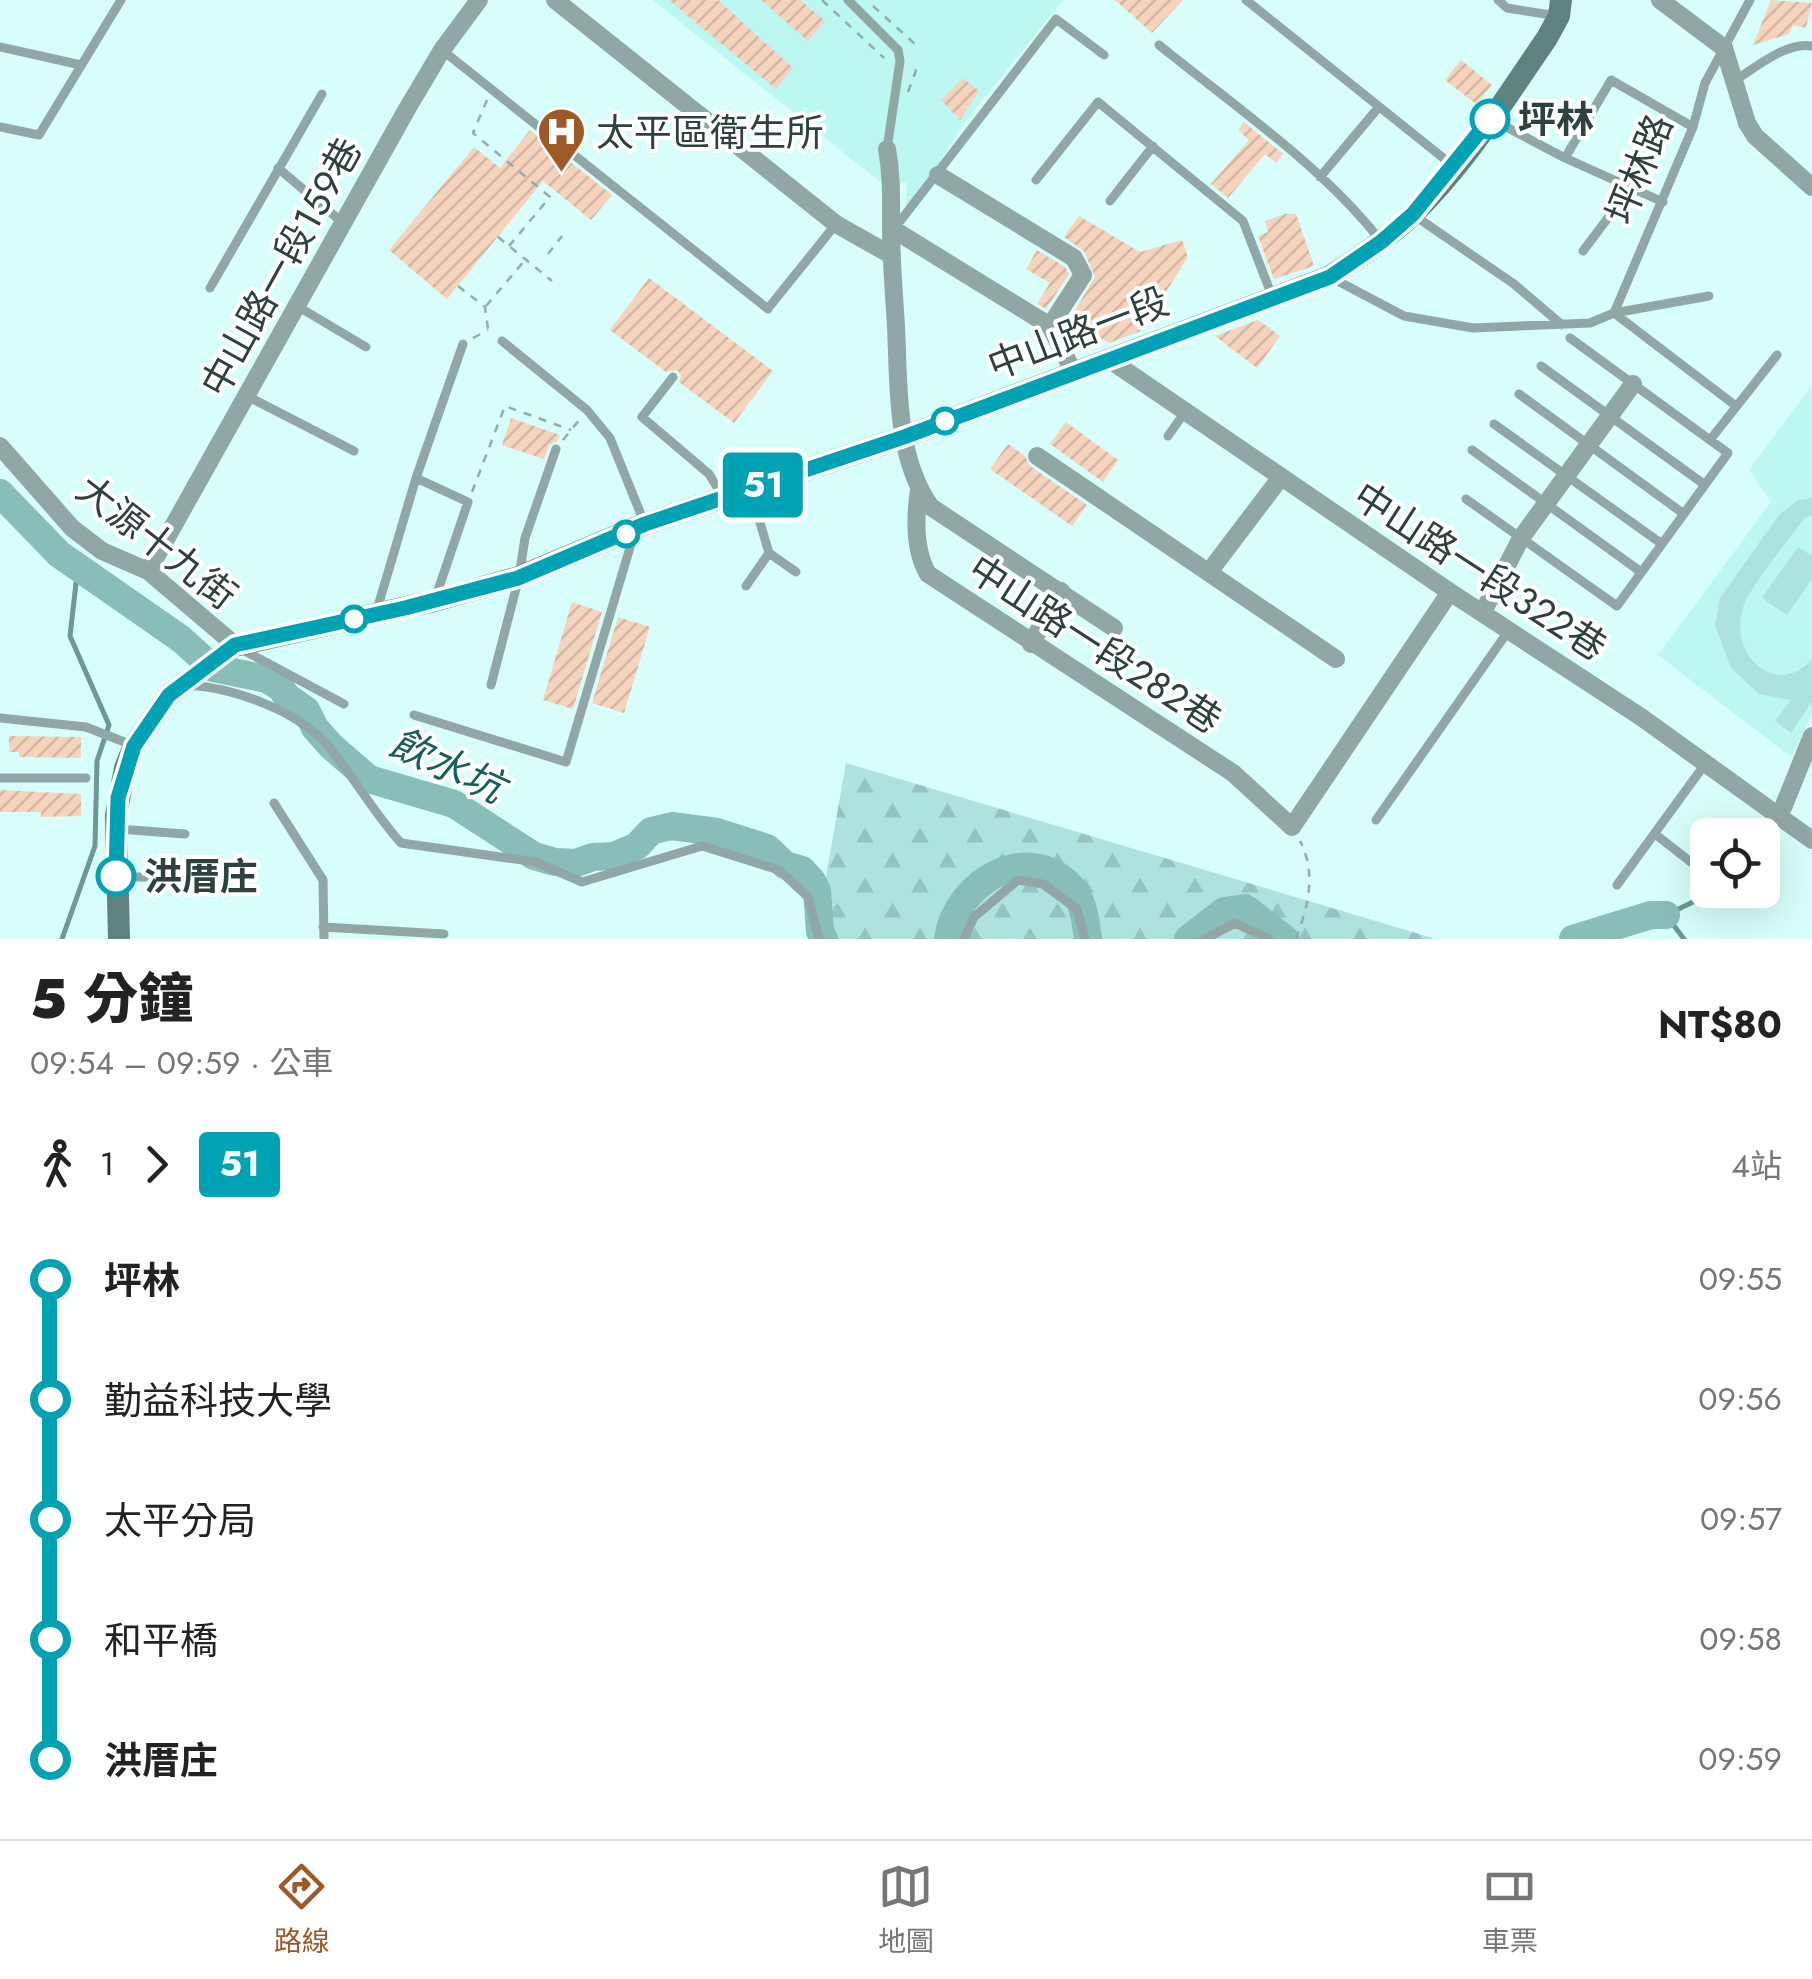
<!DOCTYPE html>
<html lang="zh-TW">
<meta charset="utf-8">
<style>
:root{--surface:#fff;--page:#f6f6f6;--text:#222;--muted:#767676;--line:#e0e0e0;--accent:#9d5a28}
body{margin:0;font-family:Jost,"Noto Sans TC",sans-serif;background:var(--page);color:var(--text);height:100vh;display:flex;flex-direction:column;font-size:38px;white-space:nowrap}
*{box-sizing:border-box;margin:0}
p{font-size:32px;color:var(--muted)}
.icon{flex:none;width:55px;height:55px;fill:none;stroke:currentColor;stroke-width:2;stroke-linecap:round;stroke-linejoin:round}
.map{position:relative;height:939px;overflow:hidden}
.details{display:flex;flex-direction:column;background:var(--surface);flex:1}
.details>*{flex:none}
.badge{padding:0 20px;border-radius:8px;font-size:35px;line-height:65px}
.controls{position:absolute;left:1690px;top:818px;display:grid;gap:20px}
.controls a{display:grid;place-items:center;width:90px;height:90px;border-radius:15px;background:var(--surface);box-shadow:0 10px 40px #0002;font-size:50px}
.map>.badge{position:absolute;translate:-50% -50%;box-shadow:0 0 0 5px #fff}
.legs{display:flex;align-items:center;gap:15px;height:110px;padding:0 30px;font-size:32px}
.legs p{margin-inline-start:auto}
.headline{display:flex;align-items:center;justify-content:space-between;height:170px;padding:0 30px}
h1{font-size:55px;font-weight:800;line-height:75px}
ul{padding:0 30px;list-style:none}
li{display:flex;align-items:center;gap:35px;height:120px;font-size:38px}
li i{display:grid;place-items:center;width:15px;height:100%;margin:0 12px;background:currentColor}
li i::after{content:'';width:25px;height:25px;margin:-12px;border:8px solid;border-radius:50%;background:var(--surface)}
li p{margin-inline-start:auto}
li:first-child i{background:linear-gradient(#0000 50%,currentColor 0)}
li:last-child i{background:linear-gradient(currentColor 50%,#0000 0)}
.tabs{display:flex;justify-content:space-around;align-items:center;height:140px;border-top:2px solid var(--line);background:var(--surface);font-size:28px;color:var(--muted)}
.tabs a{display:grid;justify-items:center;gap:5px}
.tabs .selected{color:var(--accent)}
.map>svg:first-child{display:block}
.built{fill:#bcf7f2}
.forest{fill:url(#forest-firs)}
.pitch{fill:#ade2dd}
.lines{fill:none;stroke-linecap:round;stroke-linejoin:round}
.stream{stroke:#6d9894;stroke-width:5}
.river{stroke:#88bdb8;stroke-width:28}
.building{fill:url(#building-hatch)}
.path{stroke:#8faeab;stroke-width:2.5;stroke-dasharray:8 8;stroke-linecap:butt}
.lane{stroke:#91a7a5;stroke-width:9}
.street{stroke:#91a7a5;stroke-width:18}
.secondary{stroke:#60827f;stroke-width:22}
.line-1-casing{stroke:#fff;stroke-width:22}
.line-1{stroke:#00a3b4;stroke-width:15}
.stop-1-dot{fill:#fff;stroke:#00a3b4;stroke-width:5}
.labels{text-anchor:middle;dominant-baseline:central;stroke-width:8;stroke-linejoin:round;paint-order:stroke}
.stop-label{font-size:38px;font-weight:bold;fill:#2d413f;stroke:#fff;text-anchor:start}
.poi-label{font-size:38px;fill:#2d413f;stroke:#fff;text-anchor:start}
.street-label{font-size:38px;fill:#2d413f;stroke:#fff}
.water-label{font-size:40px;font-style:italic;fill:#165f5a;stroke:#fff}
</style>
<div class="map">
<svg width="1812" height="939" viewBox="0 0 1812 939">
<defs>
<pattern id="forest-firs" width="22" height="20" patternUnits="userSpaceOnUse" patternTransform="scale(2.5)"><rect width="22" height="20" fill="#ade2dd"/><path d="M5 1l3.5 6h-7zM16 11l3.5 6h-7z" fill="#95c3bf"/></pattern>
<pattern id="building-hatch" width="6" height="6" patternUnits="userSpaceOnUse" patternTransform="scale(2.5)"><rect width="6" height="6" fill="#f6d3bc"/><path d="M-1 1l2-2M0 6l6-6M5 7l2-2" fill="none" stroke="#d3b6a3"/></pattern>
</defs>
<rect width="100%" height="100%" fill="#d7fefa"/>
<path class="built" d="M653,0h410l-100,125 -40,63 -17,18 1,-23 -28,-2z
M1812,386v329l-21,42 -133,-102 113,-153 -22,-32z"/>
<path class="forest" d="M846,763l590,176h-621z"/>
<path class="pitch" d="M1812,498v18l-7,1c-14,20 -57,72 -62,91 -16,51 39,91 69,50v44l-21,31 -16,-12 16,-21 -32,-6 -28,-26 -16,-43 5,-27 59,-83 19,-15z
M1798,547l14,9v23l-25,36 -25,-17z"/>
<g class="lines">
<path class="stream" d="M1762,835l12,-20
M62,939l33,-93 2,-85 12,-36 -39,-89 8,-70
M1684,939l-18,-24 52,-25"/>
<path class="river" d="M0,493l59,61 122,85 32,29 54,11 14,9 6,9 19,13 9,18 16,18 38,33 85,25 80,52 21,6 21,1 17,-6 21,-1 23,-10 14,-15 21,-5 45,6 50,16 18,17 17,5 10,11 5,10 3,40 4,8
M948,939c8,-59 86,-103 128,-46 8,13 10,31 12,46
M1188,939l36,-28 21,-3 40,31
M1573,939l78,-24h15"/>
</g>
<path class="building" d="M669,0h49l75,68 -17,21z
M761,0h39l25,21 -17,20z
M1115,0h68l-31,33z
M1771,0l41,3 -6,25 -13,-3 -4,9 -36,11z
M1461,60l31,25 -16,19 -31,-24z
M963,78l16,13 -19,29 -19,-20z
M1244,122l39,32 -7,9 -11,-9 -37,44 -17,-14 38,-44 -11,-10z
M530,130l82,65 -21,25 -48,-39 -96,118 -58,-49 85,-103 26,21z
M1285,214h11l18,52 -40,13 -16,-43 10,-4 -3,-11z
M1079,216l61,36 42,-12 6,17 -47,74 -32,12 -40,-23 26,-43 -11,-26 -20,-14z
M1037,250l28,17 4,7 -23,35 -9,-5 13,-21 -24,-14z
M649,278l124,93 -39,52 -55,-41 2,-7 -4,-5 -11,2 -56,-42z
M1258,320l22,16 -23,32 -42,-32z
M511,418l49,17 -3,6 -8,4 -5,14 -42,-14z
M1066,422l52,38 -15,22 -53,-38z
M1008,444l17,12 5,10 57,39 -15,21 -82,-57z
M572,602l30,10 -29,97 -30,-9z
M618,617l32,10 -26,86 -32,-10z
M9,736l72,1v21l-62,-1v-5h-10z
M0,790l81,4v22l-40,1v-5h-41z"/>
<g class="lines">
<path class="path" d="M822,0l62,58
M873,6l44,40
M908,92l10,-27
M487,100l-14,33 77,64 -41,49
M498,237l54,44
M548,254l14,-18
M458,286l27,21 3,22 5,5
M486,306l39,-46
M473,338l15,-8
M563,440l17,-21
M472,492l33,-86 66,24
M1296,939c12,-33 21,-65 4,-98"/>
<path class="lane" d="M848,0l50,50 2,11 -13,88
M1246,0l206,165
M1498,0l9,8 50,8
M1159,45c74,60 162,120 221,195
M0,47l81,18
M442,50l326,259
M1734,81c21,-13 53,-40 78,-35
M1493,120l72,38 98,44
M0,127l39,8 82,-135
M1565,158l46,-78 82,47
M278,168l65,55
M1320,177l58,-69
M1036,180l62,-78 145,119 29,75
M1110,201l43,-55
M1415,216l99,68 48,41
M892,221l9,-1 155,-201 48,36
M1583,251l49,-65
M1332,278l72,38 69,12 117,-5 24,-10 95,-17
M210,288l112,-194
M297,306l69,41
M770,306l66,-82
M1570,338l140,102 67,-85
M502,341l85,69 23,28 34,84
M1541,366l164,119
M673,377l-31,40 67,57 14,23
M1519,394l165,120
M245,395l109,56
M1736,406l-122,-93 79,-186 12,-44 45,-83
M1494,424l168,120
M1168,436l17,-24
M1472,450l169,122
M416,478l52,24 -33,97
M1466,499l151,107 111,-153 -18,-13
M769,553l27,19
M746,586l23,-33 -18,-61
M376,613l40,-135 47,-134
M241,649l103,55
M190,685c47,4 109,26 140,63 25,31 44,65 71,95l135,19 46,20 120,-36 77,24 29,27 11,42
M491,685l28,-108 6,-39 31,-89
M414,715l152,47 68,-228
M0,718l86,9 46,18
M0,778h86
M274,803l49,77 1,59
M1376,820l133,-190
M118,829l67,5
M1655,834l46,36
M119,877h31l65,14
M1617,885l88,-121
M323,927l121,7
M964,939l10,-22 44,-37 25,4 34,25 8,30
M1205,939l30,-16 34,16"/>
<path class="street" d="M555,0l281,224 55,31
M1660,0l64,48 23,75 8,13 57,51
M887,149c5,27 4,50 4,77 0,33 3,67 5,101 3,58 -1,130 35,180l183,121
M938,175l136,83 9,17 -33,51
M891,228l159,98 23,45
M1110,360l340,232 191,125 171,123
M0,446l72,82 30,23 46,20 87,74
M1037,456l299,203
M919,490c-4,27 -5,60 9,84l305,199 59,54 158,-235
M148,571l259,-462 35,-59 37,-50
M1209,572l72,-95
M1483,612l38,-74 112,-154
M1031,644l30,-53
M1780,815l32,-79"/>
<path class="secondary" d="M119,939l-3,-124 9,-47 9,-22 35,-51 65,-49 200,-45 85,-24 126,-53 259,-87 425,-160c29,-19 57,-37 81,-60 54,-51 95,-118 137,-179l12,-22 2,-16"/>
</g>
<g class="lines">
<defs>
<path id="line-1" d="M116,876l2,-78 16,-52 35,-51 66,-50 170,-37 113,-30 127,-54 259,-87 426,-160 51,-35 32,-28 77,-95"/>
</defs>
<use href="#line-1" class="line-1-casing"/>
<use href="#line-1" class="line-1"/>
</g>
<defs>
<symbol id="hospital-pin" viewBox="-11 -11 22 30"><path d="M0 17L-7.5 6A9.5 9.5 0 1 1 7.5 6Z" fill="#9d5a28" stroke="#fff"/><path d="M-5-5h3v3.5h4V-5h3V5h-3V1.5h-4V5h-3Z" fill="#fff"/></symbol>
</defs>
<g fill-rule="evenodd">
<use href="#hospital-pin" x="534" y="104" width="55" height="75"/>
</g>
<g class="stop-1-dot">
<circle cx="1490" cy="119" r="18"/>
<circle cx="945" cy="421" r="12"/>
<circle cx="626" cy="534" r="12"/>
<circle cx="354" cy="619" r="12"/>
<circle cx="116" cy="876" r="18"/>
</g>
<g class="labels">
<g class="stop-label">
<text x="1518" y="119">坪林</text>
<text x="144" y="876">洪厝庄</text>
</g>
<g class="poi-label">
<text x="596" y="132">太平區衛生所</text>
</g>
<g class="street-label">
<text transform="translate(1639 169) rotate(-68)">坪林路</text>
<text transform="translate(281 267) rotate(-61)">中山路一段159巷</text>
<text transform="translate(1078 333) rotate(-21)">中山路一段</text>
<text transform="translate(157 542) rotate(38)">大源十九街</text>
<text transform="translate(1480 571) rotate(33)">中山路一段322巷</text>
<text transform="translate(1095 644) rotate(33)">中山路一段282巷</text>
</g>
<g class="water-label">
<text transform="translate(447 765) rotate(25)">飲水坑</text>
</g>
</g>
</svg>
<div class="controls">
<a><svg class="icon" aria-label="locate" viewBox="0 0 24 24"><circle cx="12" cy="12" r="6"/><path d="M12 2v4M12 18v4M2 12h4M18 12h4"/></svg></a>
</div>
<b class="badge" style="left:763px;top:485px;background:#00a3b4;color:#fff">51</b>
</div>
<section class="details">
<div class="headline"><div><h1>5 分鐘</h1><p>09:54 – 09:59 · 公車</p></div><b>NT$80</b></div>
<div class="legs"><svg class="icon" aria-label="walk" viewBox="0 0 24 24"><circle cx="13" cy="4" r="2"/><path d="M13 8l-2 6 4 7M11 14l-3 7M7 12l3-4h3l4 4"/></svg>1<svg class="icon" aria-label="forward" viewBox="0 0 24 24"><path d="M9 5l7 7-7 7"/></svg><b class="badge" style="background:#00a3b4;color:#fff">51</b><p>4站</p></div>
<ul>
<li><i style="color:#00a3b4"></i><b>坪林</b><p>09:55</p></li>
<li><i style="color:#00a3b4"></i><span>勤益科技大學</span><p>09:56</p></li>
<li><i style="color:#00a3b4"></i><span>太平分局</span><p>09:57</p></li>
<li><i style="color:#00a3b4"></i><span>和平橋</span><p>09:58</p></li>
<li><i style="color:#00a3b4"></i><b>洪厝庄</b><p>09:59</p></li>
</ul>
</section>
<nav class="tabs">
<a class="selected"><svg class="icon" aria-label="directions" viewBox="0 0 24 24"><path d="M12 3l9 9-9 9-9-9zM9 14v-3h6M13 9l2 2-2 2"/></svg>路線</a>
<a><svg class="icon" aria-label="map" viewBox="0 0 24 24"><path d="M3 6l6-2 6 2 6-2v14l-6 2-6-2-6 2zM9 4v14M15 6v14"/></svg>地圖</a>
<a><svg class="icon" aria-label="tickets" viewBox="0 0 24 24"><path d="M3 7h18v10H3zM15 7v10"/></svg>車票</a>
</nav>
